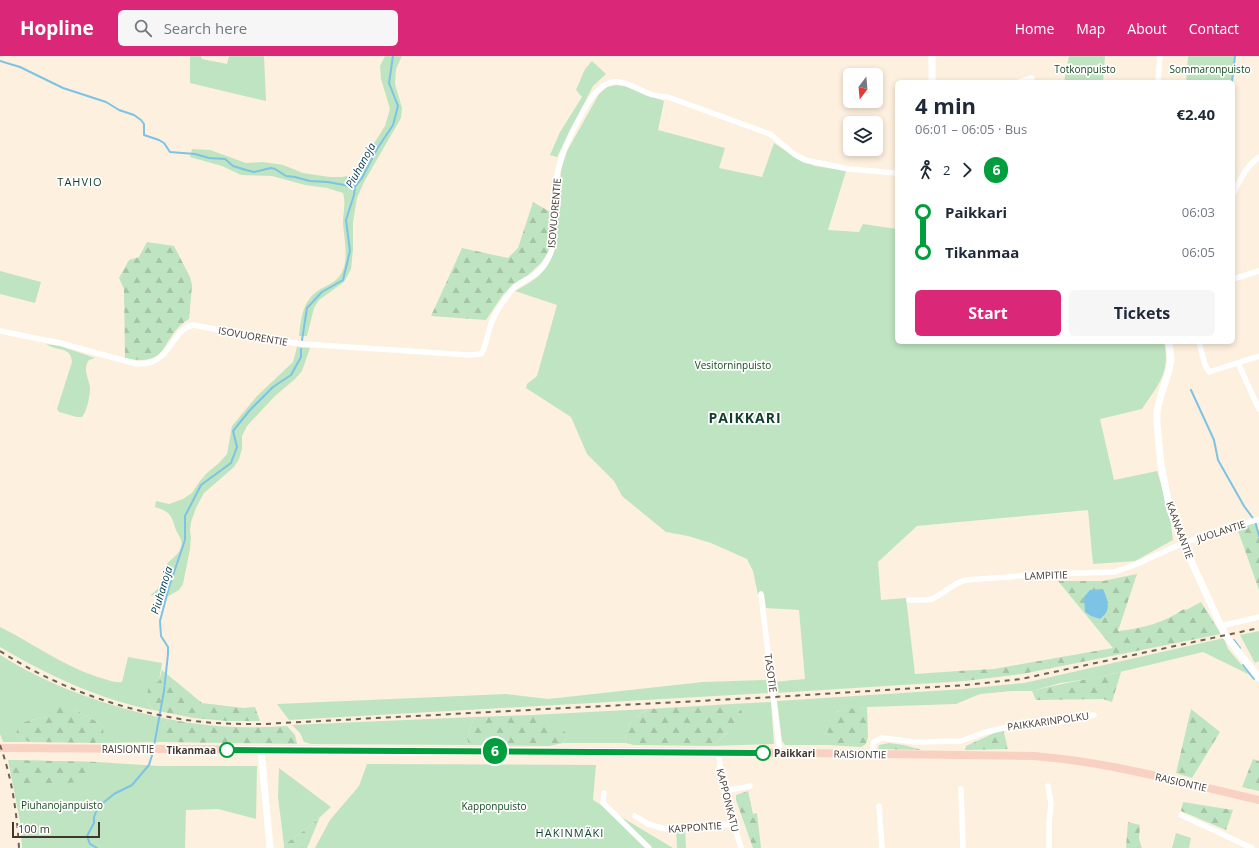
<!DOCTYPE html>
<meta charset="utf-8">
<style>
:root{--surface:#fff;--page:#f6f6f7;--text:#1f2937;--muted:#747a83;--accent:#db2777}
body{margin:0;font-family:"Open Sans",sans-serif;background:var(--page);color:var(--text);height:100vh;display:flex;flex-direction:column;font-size:15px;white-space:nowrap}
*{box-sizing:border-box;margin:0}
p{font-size:13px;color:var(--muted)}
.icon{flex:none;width:22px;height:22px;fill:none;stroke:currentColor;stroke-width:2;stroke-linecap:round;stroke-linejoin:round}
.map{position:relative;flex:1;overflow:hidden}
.panel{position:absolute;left:895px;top:24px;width:340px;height:264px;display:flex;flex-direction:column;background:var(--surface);border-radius:6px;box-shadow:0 2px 6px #0003}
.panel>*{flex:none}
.badge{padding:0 8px;border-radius:13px;font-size:14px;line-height:26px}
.needle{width:26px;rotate:196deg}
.tools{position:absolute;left:843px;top:12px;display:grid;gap:8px}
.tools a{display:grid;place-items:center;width:40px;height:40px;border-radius:6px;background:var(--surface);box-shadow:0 2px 6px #0003;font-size:20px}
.scale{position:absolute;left:12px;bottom:10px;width:88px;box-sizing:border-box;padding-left:4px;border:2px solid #41382d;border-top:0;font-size:11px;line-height:14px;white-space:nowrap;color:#41382d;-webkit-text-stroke:3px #fff;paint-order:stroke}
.map>.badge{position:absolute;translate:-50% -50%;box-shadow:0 0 0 2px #fff}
.legs{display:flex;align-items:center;gap:6px;height:44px;padding:0 20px;font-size:13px}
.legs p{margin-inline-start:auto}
.overview{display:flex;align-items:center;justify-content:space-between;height:68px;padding:0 20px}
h1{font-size:22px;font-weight:700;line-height:30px}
.button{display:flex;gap:8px;margin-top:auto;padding:8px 20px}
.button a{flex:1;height:46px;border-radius:6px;background:var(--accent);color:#fff;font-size:16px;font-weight:700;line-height:46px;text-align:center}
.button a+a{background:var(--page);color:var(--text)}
ul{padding:0 20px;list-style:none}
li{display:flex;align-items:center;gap:14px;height:40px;font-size:15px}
li i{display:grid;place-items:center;width:6px;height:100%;margin:0 5px;background:currentColor}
li i::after{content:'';width:10px;height:10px;margin:-5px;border:3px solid;border-radius:50%;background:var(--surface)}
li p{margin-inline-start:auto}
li:first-child i{background:linear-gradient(#0000 50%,currentColor 0)}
li:last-child i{background:linear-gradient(currentColor 50%,#0000 0)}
header{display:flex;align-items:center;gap:24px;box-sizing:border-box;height:56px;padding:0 20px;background:var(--accent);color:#fff}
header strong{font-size:19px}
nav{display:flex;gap:22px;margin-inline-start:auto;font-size:14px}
.search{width:280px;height:36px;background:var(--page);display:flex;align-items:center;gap:10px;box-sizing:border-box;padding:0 14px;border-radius:6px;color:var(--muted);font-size:15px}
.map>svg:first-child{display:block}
.green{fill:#bfe4c1}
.forest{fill:url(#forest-firs)}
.water{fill:#7cc3e5}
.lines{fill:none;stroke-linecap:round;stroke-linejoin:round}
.stream{stroke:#7cc3e5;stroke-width:2}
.minor{stroke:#fff;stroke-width:5.5}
.tertiary{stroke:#fff;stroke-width:7}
.secondary{stroke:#f9d1c3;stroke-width:8}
.rail{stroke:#6c6255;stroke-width:2;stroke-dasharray:5 5;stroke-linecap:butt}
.line-1-casing{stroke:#fff;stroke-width:9}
.line-1{stroke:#009e3d;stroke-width:6}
.stop-1-dot{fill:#fff;stroke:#009e3d;stroke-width:2}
.labels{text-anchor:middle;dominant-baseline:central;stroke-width:3.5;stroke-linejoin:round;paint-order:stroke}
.park-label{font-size:10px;fill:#144a1d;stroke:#fff}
.street-label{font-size:10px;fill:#41382d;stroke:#fff}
.stop-label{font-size:10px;font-weight:bold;fill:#41382d;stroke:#fff;text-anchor:end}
.water-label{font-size:11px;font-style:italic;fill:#003e55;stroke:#fff}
.neighbourhood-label{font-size:11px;letter-spacing:1px;fill:#103e2b;stroke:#fff}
.district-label{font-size:14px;font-weight:bold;letter-spacing:1px;fill:#103e2b;stroke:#fff}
</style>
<header>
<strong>Hopline</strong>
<div class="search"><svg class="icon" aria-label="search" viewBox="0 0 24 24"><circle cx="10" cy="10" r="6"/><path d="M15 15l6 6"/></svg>Search here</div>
<nav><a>Home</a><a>Map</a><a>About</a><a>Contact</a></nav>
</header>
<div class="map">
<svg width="1259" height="792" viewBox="0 0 1259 792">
<defs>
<pattern id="forest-firs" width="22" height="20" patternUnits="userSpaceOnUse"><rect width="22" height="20" fill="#bfe4c1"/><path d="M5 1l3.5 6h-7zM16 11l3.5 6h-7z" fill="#a5c4a6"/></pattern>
</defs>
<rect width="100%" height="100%" fill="#fdf0de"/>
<path class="green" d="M190,0h11l1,3 25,5 2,-8h35l2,45 -76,-18z
M385,0h17l-6,13 -1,15 7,24 -1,10 -37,64 -7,16 -4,24v28l-2,19 -7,13 -25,18 -5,8 -7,28h-8c2,-16 3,-32 16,-43 7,-6 16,-8 23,-15 13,-15 6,-37 5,-55 0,-10 3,-20 0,-30l-16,-5 -22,-3 -33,-9 -31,-1 -19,-9 -32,-9 2,-8 18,1 36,13 17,-1 20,3 20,8 27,4h12l10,-2 7,-8 26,-41 5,-17 -9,-30 -1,-13z
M1069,0h36l-2,26h-39z
M1188,0h47l-3,26h-46z
M592,5l14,13 -13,12 -36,71 -7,-2 10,-23 22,-35 -6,-7 9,-21z
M616,29l8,1 40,15 -6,29 67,18 -6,20 43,9 12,-34 25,17 16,6 31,5 -18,59 31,2 4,-8 34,5v113h267c7,30 -6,43 -22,67l-42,10 14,61 43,-9 12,39 4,30 -38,21 -42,3 -5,-54 -171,16 -39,36 3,38 25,-2 9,76 43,-3 7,10 -189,12 -3,-11 32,-3 -6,-69 -33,-2 -2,-14 -6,1 -5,-24 -6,-12 -36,-16 -23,-7 -22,-4 -44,-36 -8,-15 -27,-27 -16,-37 -45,-29 1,-4 10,-8 20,-71 -42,-14c24,-13 34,-20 41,-47l5,-74 6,-19 32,-57 8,-7z
M0,215l41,11 -6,21 -35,-9z
M46,288l14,2 35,12 -6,2c-7,10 0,18 1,28 0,8 -3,23 -8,29h-5l-18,-5 -2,-3 15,-47c-1,-16 -14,-10 -26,-18z
M297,291l13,1 -8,23 -7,8 -20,17 -28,30 -5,10v13l-3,10 -5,8 -30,26 -8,15 -5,14 -1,8 1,7 -1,12 -7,35 -4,6 -14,8 -15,-3c12,-6 11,-18 16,-29 3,-7 12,-9 15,-19 2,-8 -2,-10 -5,-17 -5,-15 -5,-18 -21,-23l1,-6 13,3 14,-5 9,-6 8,-12 7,-8 12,-10 8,-9 5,-28 25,-30 36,-34z
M0,571c34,17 65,40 101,51 8,2 13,5 21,4l6,-25 34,6 -3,18 -12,21 6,8c-52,-10 -108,-36 -153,-63z
M1259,575v30l-4,2 -15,-28z
M1224,582l4,11 22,26 -47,-23 -108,26 -35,5 -28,8h-21l-31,3 -24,10 -89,3 -30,4 -9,10v24h-43l-3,-4 -5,-40 187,-12 60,-6z
M0,599c51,32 109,52 168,64l-5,8v15l-68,1 8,-8 -1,-11 -20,-10 -7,-6 -27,9 -17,3 -15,14 13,8h-26l-3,-8z
M767,624l3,13 -481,27 -12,-16 229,-10 42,5 155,-17z
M771,646l3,42 -61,2 13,-12 16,-23 -10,-7z
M648,653c-16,10 -22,15 -23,34h-62l5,-8 -37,-20z
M474,661l-7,21 2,7 -158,-1 -7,-2 -4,-9 -8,-8z
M8,704l89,2 62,4h98l-1,53 -38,-10 -32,1 -1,38h-163l-2,-27z
M367,708l229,1 -3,35 80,48h-358l15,-28 29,-34z
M279,712l52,39 -22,20 -25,18 -6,-48z
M676,772h9l1,20h-9z
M1176,777l15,5 -2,10h-17z"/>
<path class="forest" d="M533,146l19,11 -3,38 -8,12 -13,12 -16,10 -10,11 -16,24 -55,-4 31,-68 46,10 10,-10z
M147,186l27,4 16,31 2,8 -3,34c-30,18 -17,49 -64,39l-1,-69 -5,-11 10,-18 10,-3z
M1255,466l4,9v59l-22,-62z
M1137,518l-19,57c24,-2 47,-9 66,-22l2,1 15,-8 20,32 -199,40 -57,7 -7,-10 36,-2 119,-21 -55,-67h45z
M162,614l40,33 41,5 12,-1 5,14h-33l-33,-3 -41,-8 -6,-8 1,-13 11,-8z
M1121,616l-9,30 -9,-3 -67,1 -4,-9c29,-8 59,-12 89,-19z
M732,648l10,7 -1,8 -28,27 -79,-1 -9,-2 1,-12 7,-12 15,-10z
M61,650l14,2 7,6 20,10 2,11 -9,8 -66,-1 -13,-8 3,-10 12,-4 17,-3z
M867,651l1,30 -2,7 -5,3 -33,-2c0,-7 -1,-16 0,-23 2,-15 27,-13 39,-15z
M1191,653l29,23 -28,46 -16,-5z
M531,659l25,9 12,11 -5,8 -14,3 -80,-1 -2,-7 7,-21z
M168,663c39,8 78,10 119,7l8,9 2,9 -134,-2v-15z
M1003,673l5,20 -43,1 1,-4z
M889,687l15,2 18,5 -44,-1 1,-4z
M1253,703l6,2v30l-17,-4z
M10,704l87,2 -5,13 -7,6 -58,7 -13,-9z
M748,735l5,23 4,-1 4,35h-8l-17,-48v-5z
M1183,746l50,8 -7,20 -45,-19z
M320,761l-13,31h-23v-3l25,-18z
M1128,766l12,3 -1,14 3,9h-16z"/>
<path class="water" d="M1103,533c5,12 9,21 -3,30l-9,-3 -6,-4 -1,-15 6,-7z"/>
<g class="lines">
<path class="stream" d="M0,5l20,6 43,21 43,14 13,8 15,5 7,5 3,4v11l15,5 5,3 6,9 25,2 14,4 16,1 8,7 13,4 8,2 17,-4 4,1 11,7 9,1 15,4 18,1 27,5
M1232,26l3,-26
M302,284l5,-32 15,-16 21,-12 7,-29 -4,-31 8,-25 1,-8 7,-9 15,-29 16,-24 5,-19 -9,-23 4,-27
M1191,334l23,50 4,20 26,46 11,15 4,15
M1234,584l6,8
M1243,609l11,14
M154,690l10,-55 4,-37v-7l-7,-11 -1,-15 9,-34 16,-47v-24l16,-31 30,-22 6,-16 -4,-16 17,-21 23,-23 18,-12 10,-18v-8
M97,792l-7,-4 -3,-8 7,-13v-6l4,-10 16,-13 18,-9 17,-20 4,-13"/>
<path class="minor" d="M1019,26l13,-4
M1158,26l2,-26
M1233,138c7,-14 13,-28 26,-37
M1233,223l26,-8
M0,275l60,12 77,21c36,1 32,-33 56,-39l80,15 30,4 166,11 12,-1c6,-9 6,-20 10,-30 4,-12 13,-24 21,-34 6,-7 13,-9 21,-14 9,-6 16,-17 19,-27 2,-26 1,-54 6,-79 5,-23 16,-42 27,-62 6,-10 15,-24 28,-26 12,-2 25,8 37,12 5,2 12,2 18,3l102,37 24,20 11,6 44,9 48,4
M1199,286l6,23 4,7 50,-16
M1238,307l21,46
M761,538l19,159
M909,544c7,0 15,1 23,-1 12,-5 20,-16 34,-19l81,-6 67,-2 23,-8 46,-21 76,-24
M1221,570l38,-9
M719,696l2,27 20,69
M871,698l3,-12 8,-4 34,4 45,-1 25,-9 22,-5 14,-3 40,-3 32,-6
M1048,730l3,18 -2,18v26
M961,733l2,59
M724,735l26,-5
M604,737l-1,10 46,45
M879,750l3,42
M1181,759l71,33
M635,760l13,8 17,5 68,-5"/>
<path class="tertiary" d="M932,0v26
M1169,286l2,17 -2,11 -8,25 -4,16v13l4,41 9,45 13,33 42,92 34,43
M261,694l9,98"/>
<path class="secondary" d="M0,692l719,4 315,4c76,6 151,27 225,44"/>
<path class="rail" d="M0,595c57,37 126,61 194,70 24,3 47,3 70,3l510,-27 192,-12 55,-6 238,-51
M0,689c12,33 17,68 19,103"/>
</g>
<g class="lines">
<defs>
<path id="line-1" d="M227,694l536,3"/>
</defs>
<use href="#line-1" class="line-1-casing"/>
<use href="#line-1" class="line-1"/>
</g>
<g class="stop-1-dot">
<circle cx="227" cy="694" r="7"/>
<circle cx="763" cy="697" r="7"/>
</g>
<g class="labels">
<g class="park-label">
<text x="1085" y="13">Totkonpuisto</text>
<text x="1210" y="13">Sommaronpuisto</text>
<text x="733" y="309">Vesitorninpuisto</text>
<text x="62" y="749">Piuhanojanpuisto</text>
<text x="494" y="750">Kapponpuisto</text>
</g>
<g class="street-label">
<text transform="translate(554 157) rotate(-85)">ISOVUORENTIE</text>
<text transform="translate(253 280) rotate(10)">ISOVUORENTIE</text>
<text transform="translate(1180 474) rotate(70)">KAANAANTIE</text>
<text transform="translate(1221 475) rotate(-18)">JUOLANTIE</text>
<text transform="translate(1046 519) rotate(-2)">LAMPITIE</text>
<text transform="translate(771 617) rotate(82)">TASOTIE</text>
<text transform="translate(1048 665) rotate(-8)">PAIKKARINPOLKU</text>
<text x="128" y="693">RAISIONTIE</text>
<text transform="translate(860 698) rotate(1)">RAISIONTIE</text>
<text transform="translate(1181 726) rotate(13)">RAISIONTIE</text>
<text transform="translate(728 744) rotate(76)">KAPPONKATU</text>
<text transform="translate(695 771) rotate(-4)">KAPPONTIE</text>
</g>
<g class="stop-label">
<text x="216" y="694">Tikanmaa</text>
<text x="774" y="697" text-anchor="start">Paikkari</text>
</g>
<g class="water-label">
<text transform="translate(360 109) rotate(-61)">Piuhanoja</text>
<text transform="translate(161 534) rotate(-73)">Piuhanoja</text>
</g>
<g class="neighbourhood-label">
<text x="80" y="125">TAHVIO</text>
<text x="570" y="776">HAKINMÄKI</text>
</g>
<g class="district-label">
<text x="745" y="361">PAIKKARI</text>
</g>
</g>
</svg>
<div class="tools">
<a><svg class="needle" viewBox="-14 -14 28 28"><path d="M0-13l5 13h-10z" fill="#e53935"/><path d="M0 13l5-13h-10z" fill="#747a83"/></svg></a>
<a><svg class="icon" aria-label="layers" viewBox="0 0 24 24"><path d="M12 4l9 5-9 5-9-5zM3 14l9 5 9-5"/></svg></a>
</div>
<div class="scale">100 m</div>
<b class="badge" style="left:495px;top:695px;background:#009e3d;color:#fff">6</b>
<section class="panel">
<div class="overview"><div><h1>4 min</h1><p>06:01 – 06:05 · Bus</p></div><b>€2.40</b></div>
<div class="legs"><svg class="icon" aria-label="walk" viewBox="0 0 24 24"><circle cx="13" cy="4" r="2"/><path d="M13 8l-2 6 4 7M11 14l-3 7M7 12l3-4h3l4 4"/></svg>2<svg class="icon" aria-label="forward" viewBox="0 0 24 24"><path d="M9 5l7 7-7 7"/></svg><b class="badge" style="background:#009e3d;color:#fff">6</b></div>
<ul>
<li><i style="color:#009e3d"></i><b>Paikkari</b><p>06:03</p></li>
<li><i style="color:#009e3d"></i><b>Tikanmaa</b><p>06:05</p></li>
</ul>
<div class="button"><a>Start</a><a>Tickets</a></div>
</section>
</div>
